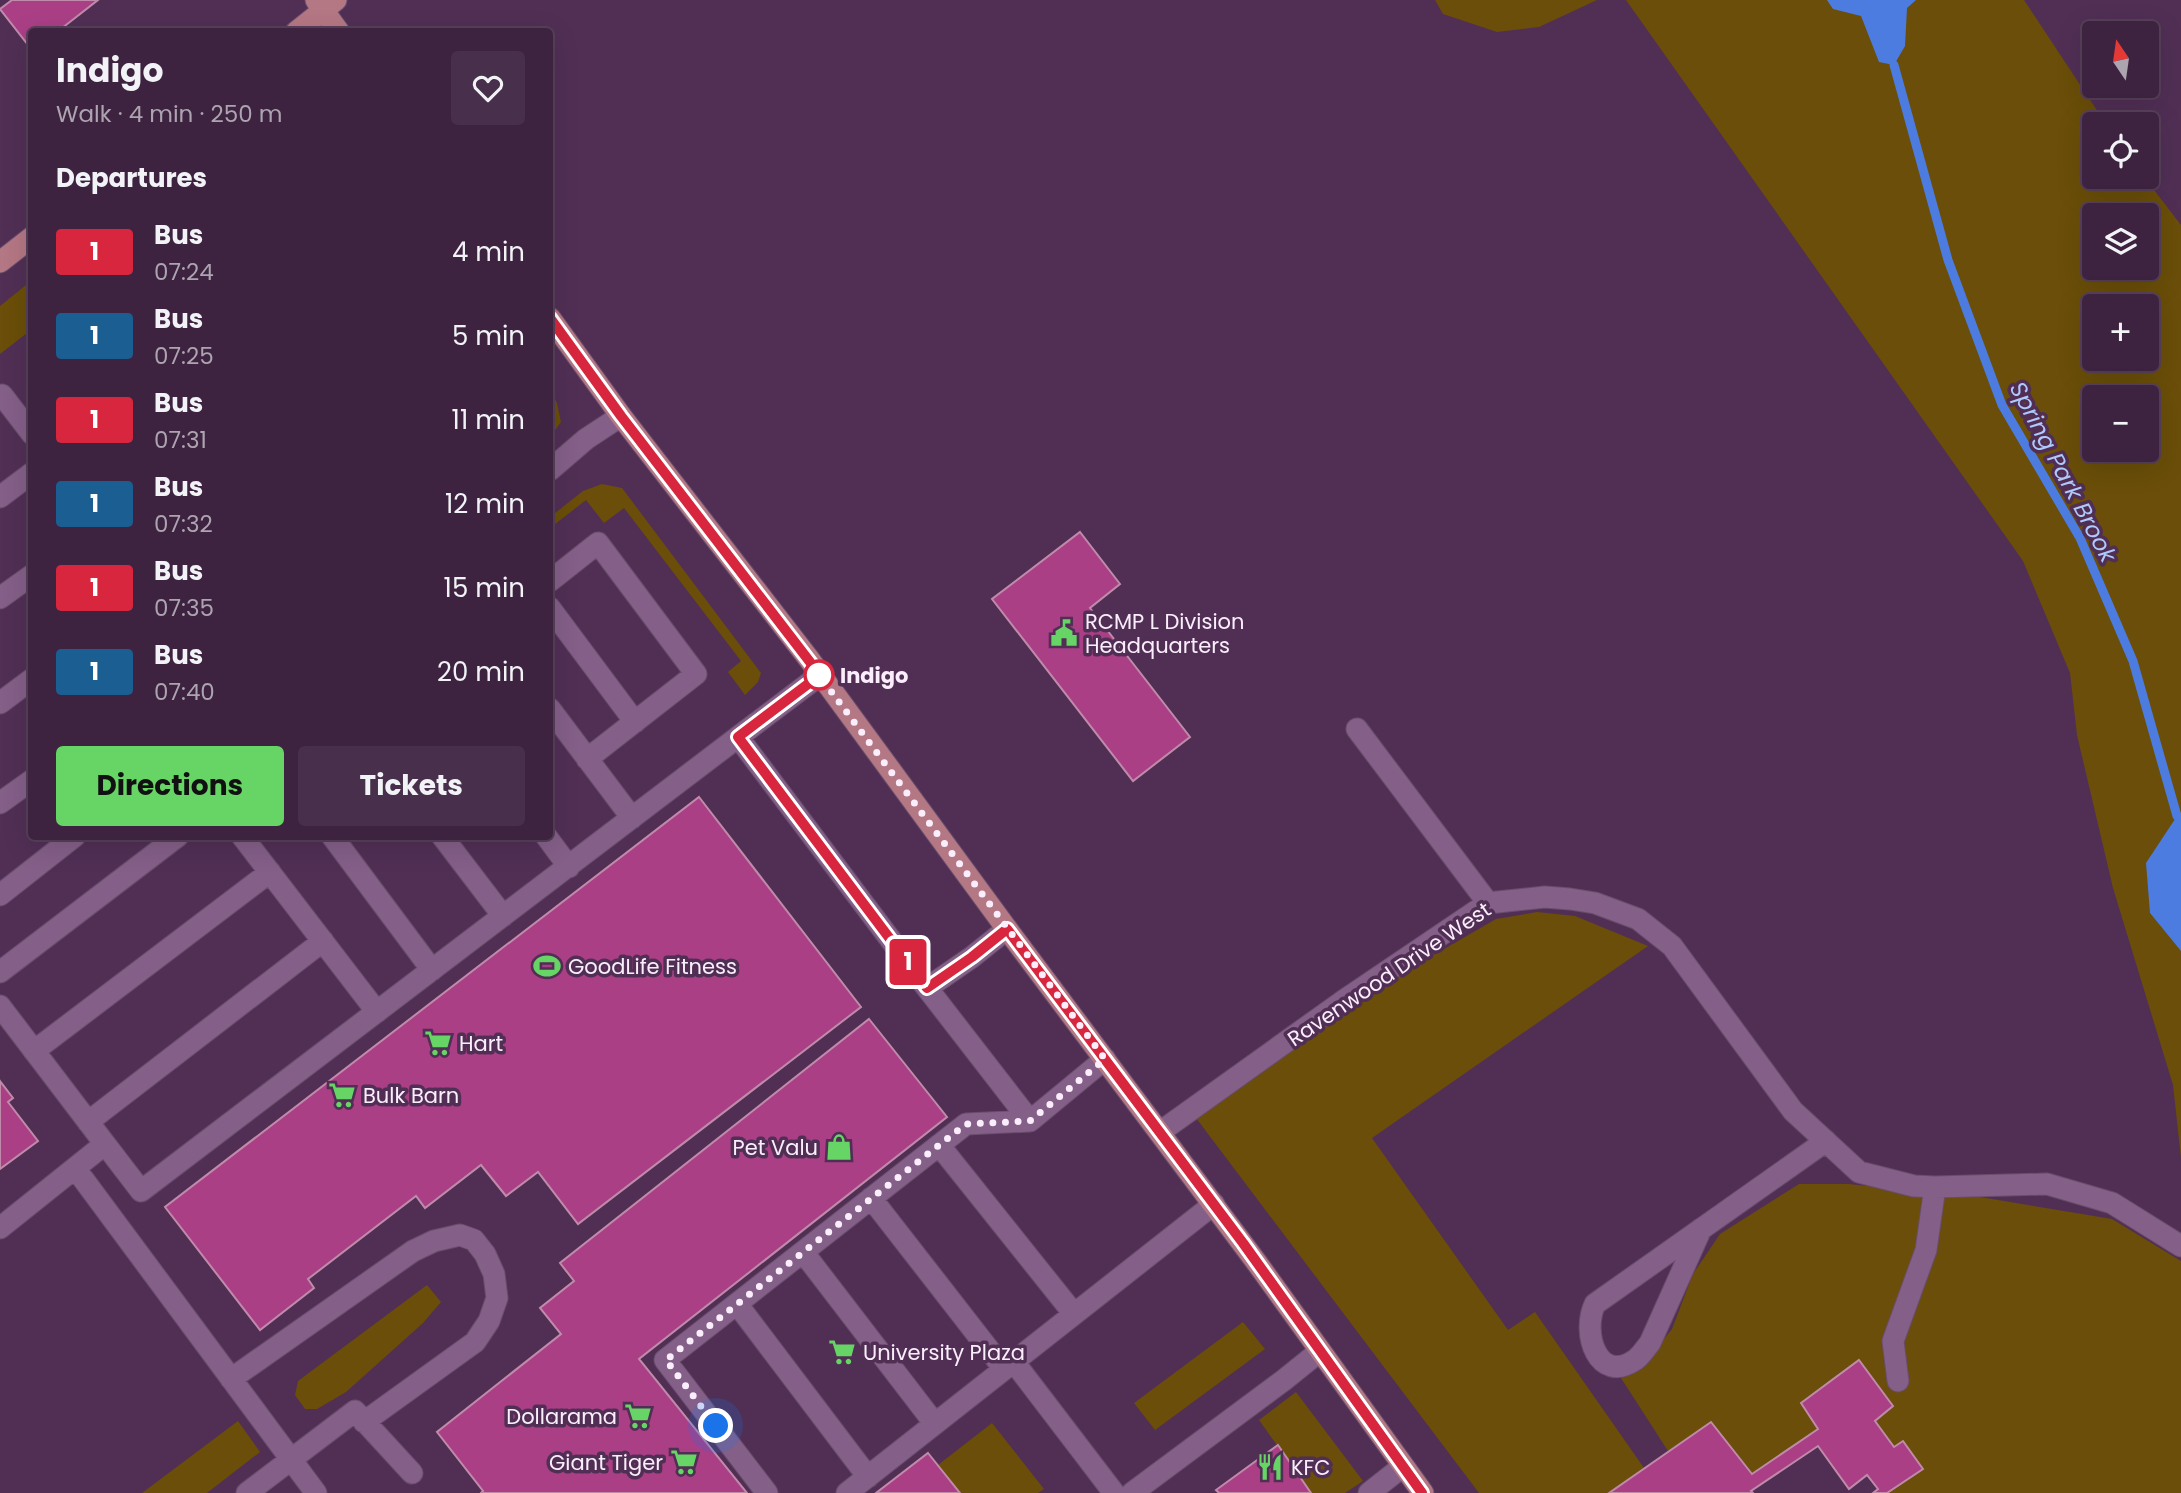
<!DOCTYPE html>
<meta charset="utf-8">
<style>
:root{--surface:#3d2340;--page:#482f4b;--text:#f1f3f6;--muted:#ada4b1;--line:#564059;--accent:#67d466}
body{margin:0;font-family:Poppins,sans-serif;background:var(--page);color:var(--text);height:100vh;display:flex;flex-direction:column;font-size:26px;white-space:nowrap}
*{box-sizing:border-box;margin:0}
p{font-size:23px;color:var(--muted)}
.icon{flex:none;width:38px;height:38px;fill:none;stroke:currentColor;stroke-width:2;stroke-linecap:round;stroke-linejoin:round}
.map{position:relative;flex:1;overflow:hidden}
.drawer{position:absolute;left:28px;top:28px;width:525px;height:812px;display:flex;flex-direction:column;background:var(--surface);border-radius:7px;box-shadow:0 7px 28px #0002,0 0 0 2px var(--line)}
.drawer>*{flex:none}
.badge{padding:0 14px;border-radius:5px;font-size:24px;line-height:46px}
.needle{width:46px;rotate:347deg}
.tools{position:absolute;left:2082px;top:21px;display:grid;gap:14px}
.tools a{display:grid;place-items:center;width:77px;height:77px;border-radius:7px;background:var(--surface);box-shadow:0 7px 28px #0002,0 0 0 2px var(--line);font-size:35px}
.you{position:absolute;width:35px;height:35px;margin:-18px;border:5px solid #fff;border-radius:50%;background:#1a73e8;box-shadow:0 0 0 10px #1a73e833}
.map>.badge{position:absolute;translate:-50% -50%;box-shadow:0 0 0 4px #fff}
h2{padding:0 28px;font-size:26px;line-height:63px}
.round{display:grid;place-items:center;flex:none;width:74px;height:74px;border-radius:7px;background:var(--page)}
.headline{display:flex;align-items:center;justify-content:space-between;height:119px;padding:0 28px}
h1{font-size:33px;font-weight:700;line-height:52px}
.action{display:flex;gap:14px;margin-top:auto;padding:14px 28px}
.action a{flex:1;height:80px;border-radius:7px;background:var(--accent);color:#111;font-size:28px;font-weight:700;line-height:80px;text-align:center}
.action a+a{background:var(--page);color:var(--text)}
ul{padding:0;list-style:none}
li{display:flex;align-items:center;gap:21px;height:84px;padding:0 28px}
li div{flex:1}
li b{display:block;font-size:26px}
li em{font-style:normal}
li .badge{min-width:77px;font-weight:700;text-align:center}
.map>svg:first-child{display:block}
.green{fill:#6a4e09;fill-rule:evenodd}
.water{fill:#4d7ce1}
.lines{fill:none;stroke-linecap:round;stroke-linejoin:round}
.stream{stroke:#4d7ce1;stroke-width:9}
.building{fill:#aa3f86;stroke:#c08baa;stroke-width:2}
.minor-casing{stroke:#694d6c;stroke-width:23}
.major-casing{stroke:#694d6c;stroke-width:23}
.minor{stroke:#845f88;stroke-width:21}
.major{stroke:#b47784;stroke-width:21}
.line-casing{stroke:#fff;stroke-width:16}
.line{stroke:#d7263d;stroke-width:10}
.walk{stroke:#fbeefc;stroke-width:7;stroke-dasharray:0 12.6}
.stop-dot{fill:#fff;stroke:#d7263d;stroke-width:3.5}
.labels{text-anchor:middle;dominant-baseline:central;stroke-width:7;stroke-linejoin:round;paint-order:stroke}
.poi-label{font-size:21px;fill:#fbeefc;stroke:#512f55;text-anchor:start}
.stop-label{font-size:21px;font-weight:bold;fill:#fbeefc;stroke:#512f55;text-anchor:start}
.street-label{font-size:21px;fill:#fbeefc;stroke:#512f55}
.water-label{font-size:23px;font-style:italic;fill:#afc9fb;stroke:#512f55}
</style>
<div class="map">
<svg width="2181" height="1493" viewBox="0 0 2181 1493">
<rect width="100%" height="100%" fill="#512f55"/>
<path class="green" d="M1435,0h162l-58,27 -42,5 -54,-18z
M1626,0h398l82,124h-11v53h49l37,48v933l-8,-73 -60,-197 -36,-153 -7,-62 -47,-112zM2095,215h52v53h-52zM2095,306h52v53h-52zM2095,397h52v53h-52z
M31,281v49l-31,24v-48z
M550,390l7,13 4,19 -11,15z
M602,484l20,4 139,185 -3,9 -13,13 -17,-23 13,-11 -117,-153 -20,15 -18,-23 -36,28v-11l33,-26z
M1537,912l38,4 73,30 -276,192 136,192 27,-18 109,156 -35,25h-130l-286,-379 232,-154 71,-41z
M1799,1184h49l126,12 138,23 69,42v232h-294l35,-24 -19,-28 -9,6 -19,-26 18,-15 -34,-45 -58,41 17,27 -66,45 -41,-52 -43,29 -47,-73 28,-20 23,-29 21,-55 27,-40z
M427,1285l14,17 -18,21 -77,69 -29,17h-12l-10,-14 3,-14z
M1243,1322l22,27 -110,81 -21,-27z
M1296,1392l67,89 -18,12h-34l-52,-73z
M238,1421l22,31 -53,41h-65z
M992,1423l52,66 -6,4h-78l-22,-28z"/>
<path class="water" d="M1827,0h89l-9,8 -2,38 -11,19 -15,-3 -18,-46 -28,-7z
M2177,816l4,1v134l-31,-38 -4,-50z"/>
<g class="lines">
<path class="stream" d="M1894,65l54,195 54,145 78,133 53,123 44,155"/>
</g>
<path class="building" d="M12,0h86l-41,32h-25v18l-32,-41z
M1080,532l40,52 -30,24 100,129 -57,44 -141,-182z
M699,797l162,210 -283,217 -40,-52 -32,24 -25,-31 -56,43 -9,-12 -108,83 6,9 -54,42 -95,-123z
M869,1019l78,98 -308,242 108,134h-266l2,-2 -46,-59 124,-98 -21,-26 34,-27 -14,-18z
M0,1081l13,17 -5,4 30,39 -38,28z
M1859,1360l34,46 -18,15 19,26 9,-6 20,28 -36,24h-14l5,-4 -11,-14 -18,14 -31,-43 -67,45 2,2h-144l102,-71 41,52 66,-45 -17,-26z
M1278,1445l33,48h-92l-3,-3z
M928,1453l32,40h-84z"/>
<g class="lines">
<defs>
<path id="minor" d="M0,396l2,-1 30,39
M550,470l36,-31 35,-23
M0,497l32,-24
M550,581l48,-38 98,131 -109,85
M0,598l32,-23
M550,608l85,114
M820,675l-82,62 189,251 45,-31 35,-28
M0,703l32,-24
M550,709l82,109
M1357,729l131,174
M0,803l32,-23
M242,836l135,176
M332,836l100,134
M442,836l61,80
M546,836l23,31
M0,895l75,-59
M0,972l178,-136
M927,988l103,133
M0,1006l105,138 -105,84
M34,1051l236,-179
M88,1122l235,-181
M1160,1132l183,-131 145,-98 57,-6 25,2 25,4 43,16 34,27 121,165 66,61 55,14 21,1 112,-3 65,19 69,43
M105,1144l36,47 597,-454
M939,1145l135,169
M75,1168l241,325
M871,1198l133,171
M1701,1229l-51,114c-5,6 -9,13 -15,17 -37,25 -54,-27 -40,-56l231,-163
M803,1252l132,172
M737,1304l131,173
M1014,1362l100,131
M231,1379l182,-128 21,-10 26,-6 14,5 11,14 9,20 3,24 -8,23 -14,21 -111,80
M1898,1381l-5,-40 33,-91 9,-63
M247,1493l108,-82 57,62
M767,1493l-102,-133 301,-236 64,-3 75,-62
M847,1493l367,-289
M1132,1493l152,-113 36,-29
M1369,1493l33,-26"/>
<path id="major" d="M316,0l23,32
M296,32l40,-32
M0,262l32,-25
M550,318l71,98 188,243 198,270 250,334 166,230"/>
</defs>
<use href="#minor" class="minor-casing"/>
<use href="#major" class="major-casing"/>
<use href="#minor" class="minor"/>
<use href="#major" class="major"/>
</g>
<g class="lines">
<defs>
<path id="line" d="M550,318l71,98 199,259 -82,62 189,251 45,-31 35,-28 236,314 179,250"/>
</defs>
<use href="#line" class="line-casing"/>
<use href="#line" class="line"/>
<path class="walk" d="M716,1426l-50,-66 300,-236 64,-3 75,-62 -286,-384"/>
</g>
<defs>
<symbol id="civic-bare" viewBox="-9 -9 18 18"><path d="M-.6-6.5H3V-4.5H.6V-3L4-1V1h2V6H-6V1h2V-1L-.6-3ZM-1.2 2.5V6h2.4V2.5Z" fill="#67d466" stroke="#512f55" stroke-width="2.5" paint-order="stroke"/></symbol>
<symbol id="stadium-bare" viewBox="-9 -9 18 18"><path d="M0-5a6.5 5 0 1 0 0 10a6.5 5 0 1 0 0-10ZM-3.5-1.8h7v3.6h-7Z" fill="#67d466" stroke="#512f55" stroke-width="2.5" paint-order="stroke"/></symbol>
<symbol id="supermarket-bare" viewBox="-9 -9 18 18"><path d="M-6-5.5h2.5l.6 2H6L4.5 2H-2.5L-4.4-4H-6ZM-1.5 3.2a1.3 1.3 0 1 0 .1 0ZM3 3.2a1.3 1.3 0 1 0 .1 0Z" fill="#67d466" stroke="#512f55" stroke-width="2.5" paint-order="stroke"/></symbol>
<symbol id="shop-bare" viewBox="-9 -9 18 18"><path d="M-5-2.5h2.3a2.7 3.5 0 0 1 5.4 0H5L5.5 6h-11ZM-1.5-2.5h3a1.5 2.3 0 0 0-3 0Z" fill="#67d466" stroke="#512f55" stroke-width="2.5" paint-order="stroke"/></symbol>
<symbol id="restaurant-bare" viewBox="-9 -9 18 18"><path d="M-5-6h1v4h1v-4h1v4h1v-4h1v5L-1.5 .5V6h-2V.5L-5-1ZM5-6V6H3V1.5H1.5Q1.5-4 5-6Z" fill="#67d466" stroke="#512f55" stroke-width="2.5" paint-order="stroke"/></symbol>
</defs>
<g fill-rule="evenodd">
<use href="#civic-bare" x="1045" y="614" width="38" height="38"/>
<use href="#stadium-bare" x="528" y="947" width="38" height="38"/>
<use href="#supermarket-bare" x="419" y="1024" width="38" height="38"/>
<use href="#supermarket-bare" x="323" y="1076" width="38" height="38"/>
<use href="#shop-bare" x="820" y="1128" width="38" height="38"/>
<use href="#supermarket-bare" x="823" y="1333" width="38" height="38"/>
<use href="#supermarket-bare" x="619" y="1397" width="38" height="38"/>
<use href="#supermarket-bare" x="665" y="1443" width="38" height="38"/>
<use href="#restaurant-bare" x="1251" y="1448" width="38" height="38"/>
</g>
<circle class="stop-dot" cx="819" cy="675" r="14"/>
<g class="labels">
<g class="poi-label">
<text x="1085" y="621">RCMP L Division<tspan x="1085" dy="24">Headquarters</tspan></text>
<text x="568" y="966">GoodLife Fitness</text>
<text x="459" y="1043">Hart</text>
<text x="363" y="1095">Bulk Barn</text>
<text x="818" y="1147" text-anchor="end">Pet Valu</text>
<text x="863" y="1352">University Plaza</text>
<text x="617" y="1416" text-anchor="end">Dollarama</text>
<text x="663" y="1462" text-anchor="end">Giant Tiger</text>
<text x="1291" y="1467">KFC</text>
</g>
<g class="stop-label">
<text x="840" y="675">Indigo</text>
</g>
<g class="street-label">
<text transform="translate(1389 974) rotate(-34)">Ravenwood Drive West</text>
</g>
<g class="water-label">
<text transform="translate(2063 472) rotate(62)">Spring Park Brook</text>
</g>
</g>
</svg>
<div class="tools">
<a><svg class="needle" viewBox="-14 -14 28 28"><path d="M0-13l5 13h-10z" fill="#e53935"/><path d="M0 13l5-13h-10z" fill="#ada4b1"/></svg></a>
<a><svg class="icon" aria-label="locate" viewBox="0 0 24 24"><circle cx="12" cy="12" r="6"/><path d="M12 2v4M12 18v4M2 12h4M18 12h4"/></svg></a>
<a><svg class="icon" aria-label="layers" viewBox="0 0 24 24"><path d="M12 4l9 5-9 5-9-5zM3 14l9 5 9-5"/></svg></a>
<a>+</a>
<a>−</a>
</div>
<div class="you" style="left:716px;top:1426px"></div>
<b class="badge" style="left:908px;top:962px;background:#d7263d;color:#fff">1</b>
<section class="drawer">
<div class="headline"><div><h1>Indigo</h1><p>Walk · 4 min · 250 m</p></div><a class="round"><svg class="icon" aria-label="heart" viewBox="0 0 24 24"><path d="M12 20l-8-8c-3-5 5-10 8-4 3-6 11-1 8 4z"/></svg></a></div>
<h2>Departures</h2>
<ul>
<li><span class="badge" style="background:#d7263d;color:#fff">1</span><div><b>Bus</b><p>07:24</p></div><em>4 min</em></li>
<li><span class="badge" style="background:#1b5e92;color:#fff">1</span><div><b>Bus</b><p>07:25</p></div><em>5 min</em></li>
<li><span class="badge" style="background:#d7263d;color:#fff">1</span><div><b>Bus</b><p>07:31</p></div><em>11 min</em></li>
<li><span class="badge" style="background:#1b5e92;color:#fff">1</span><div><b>Bus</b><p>07:32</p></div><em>12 min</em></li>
<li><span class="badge" style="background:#d7263d;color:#fff">1</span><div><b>Bus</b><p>07:35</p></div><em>15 min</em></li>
<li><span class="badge" style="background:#1b5e92;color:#fff">1</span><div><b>Bus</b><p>07:40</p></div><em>20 min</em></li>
</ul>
<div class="action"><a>Directions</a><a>Tickets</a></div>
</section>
</div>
